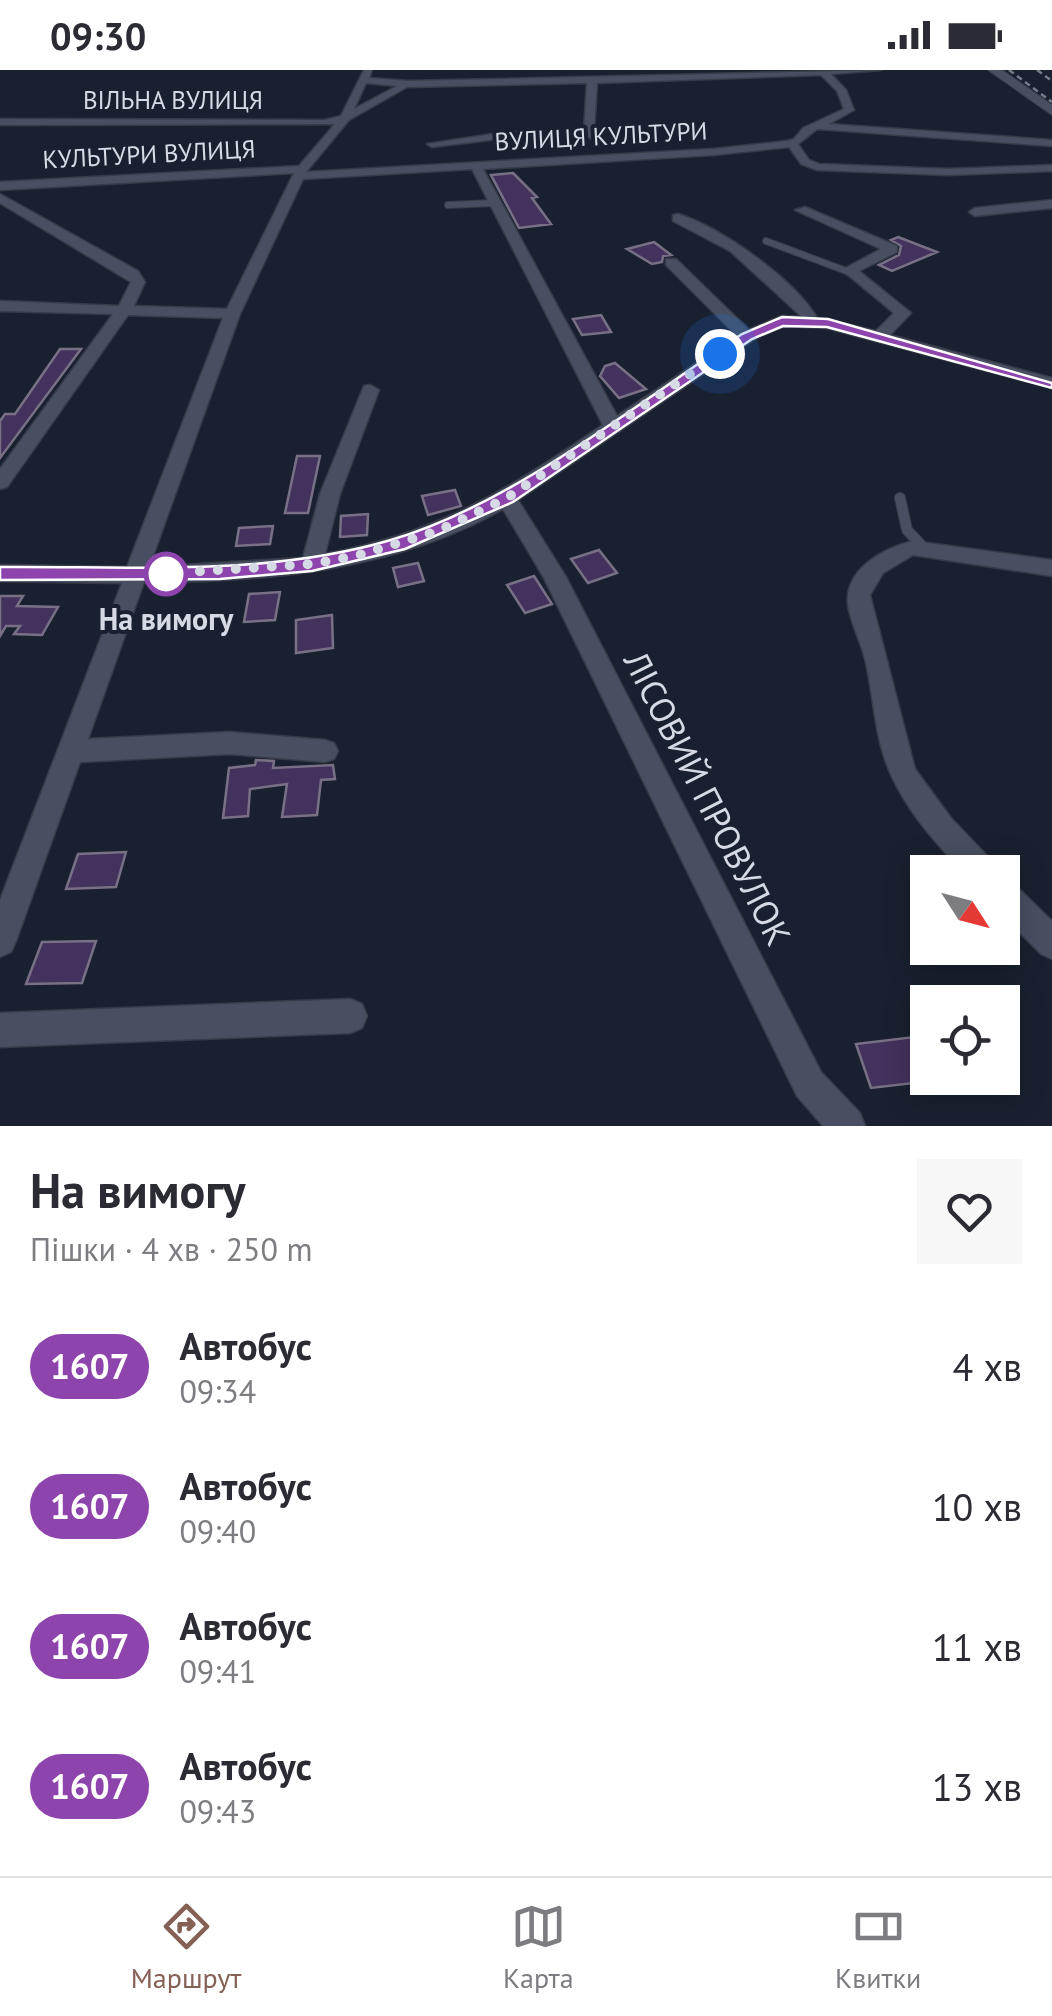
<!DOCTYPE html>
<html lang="uk">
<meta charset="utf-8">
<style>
:root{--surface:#fff;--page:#f7f7f7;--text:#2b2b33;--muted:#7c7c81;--line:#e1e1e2;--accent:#856055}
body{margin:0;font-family:"PT Sans",sans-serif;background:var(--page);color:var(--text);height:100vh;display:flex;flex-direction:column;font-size:38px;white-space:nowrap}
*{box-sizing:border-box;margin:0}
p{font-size:32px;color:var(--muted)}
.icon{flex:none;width:55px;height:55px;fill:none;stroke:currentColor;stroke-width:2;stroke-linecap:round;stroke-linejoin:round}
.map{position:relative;height:1056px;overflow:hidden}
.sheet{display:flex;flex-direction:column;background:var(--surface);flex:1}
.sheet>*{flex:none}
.badge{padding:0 20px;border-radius:32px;font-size:35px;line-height:65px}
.needle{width:65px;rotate:126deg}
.controls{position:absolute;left:910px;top:785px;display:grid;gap:20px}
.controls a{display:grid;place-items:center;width:110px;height:110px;border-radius:0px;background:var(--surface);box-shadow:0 5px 25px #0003;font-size:50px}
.you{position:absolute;width:50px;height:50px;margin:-25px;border:8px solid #fff;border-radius:50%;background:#1a73e8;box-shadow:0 0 0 15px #1a73e833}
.map>.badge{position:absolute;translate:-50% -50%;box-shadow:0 0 0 5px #fff}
.round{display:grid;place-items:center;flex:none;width:105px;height:105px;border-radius:0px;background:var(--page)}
.overview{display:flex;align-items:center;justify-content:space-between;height:170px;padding:0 30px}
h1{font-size:48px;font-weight:600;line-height:75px}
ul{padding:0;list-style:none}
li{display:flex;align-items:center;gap:30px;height:140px;padding:0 30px}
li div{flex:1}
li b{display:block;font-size:38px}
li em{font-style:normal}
li .badge{min-width:110px;font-weight:700;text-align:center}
.status{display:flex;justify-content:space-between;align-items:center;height:70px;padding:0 50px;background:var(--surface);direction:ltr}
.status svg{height:28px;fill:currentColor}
.tabs{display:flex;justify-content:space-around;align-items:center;height:140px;border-top:2px solid var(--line);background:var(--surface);font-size:28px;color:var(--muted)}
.tabs a{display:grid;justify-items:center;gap:5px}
.tabs .on{color:var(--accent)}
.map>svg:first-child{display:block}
.building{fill:#42325d;stroke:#787185;stroke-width:2.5}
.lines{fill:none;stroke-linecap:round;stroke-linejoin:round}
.service-far1-casing{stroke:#373b48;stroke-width:8}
.service-casing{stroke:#373b48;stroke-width:12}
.minor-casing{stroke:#373b48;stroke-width:3}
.tertiary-casing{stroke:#373b48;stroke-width:2}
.service-far1{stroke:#474f61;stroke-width:6}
.service{stroke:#474f61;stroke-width:10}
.minor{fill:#474f61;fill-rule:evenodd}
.tertiary{fill:#474f61;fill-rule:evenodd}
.rail{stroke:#767c88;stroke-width:2.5;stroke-dasharray:6 4;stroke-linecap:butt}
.line{fill:#8e44ad;stroke:#fff;stroke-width:2.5}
.walk{stroke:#d5dae4;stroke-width:10;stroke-dasharray:0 18}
.stop-dot{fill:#fff;stroke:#8e44ad;stroke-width:5}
.labels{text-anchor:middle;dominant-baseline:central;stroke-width:8;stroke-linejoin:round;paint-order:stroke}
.far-street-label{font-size:25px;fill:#d5dae4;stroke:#19202f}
.stop-label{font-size:30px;font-weight:bold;fill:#d5dae4;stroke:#19202f}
.near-street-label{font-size:35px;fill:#d5dae4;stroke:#19202f}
</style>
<div class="status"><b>09:30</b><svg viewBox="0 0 49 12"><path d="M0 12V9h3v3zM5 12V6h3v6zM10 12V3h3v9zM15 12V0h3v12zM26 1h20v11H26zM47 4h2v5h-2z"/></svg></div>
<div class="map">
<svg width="1052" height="1056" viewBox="0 0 1052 1056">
<rect width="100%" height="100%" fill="#19202f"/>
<path class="building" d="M513,103l24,24 -5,1 19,26 -32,4 -28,-53z
M898,167l39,15 -45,19 -13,-6 20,-10 2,-9 -10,-6z
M654,172l17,13 -8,1 -1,6 -10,2 -25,-15z
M601,245l10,17 -29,3 -9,-16z
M60,279h21l-81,109v-37l5,-7h10z
M615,293l31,26 -27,9 -19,-22 5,-10z
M297,386h23l-12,57h-23z
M455,420l6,16 -33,9 -6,-19z
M368,444l-1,21 -27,2 1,-21z
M273,456l-3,18 -34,2 3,-18z
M599,480l18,23 -29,10 -17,-24z
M418,493l6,18 -26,6 -5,-19z
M534,506l18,28 -27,9 -18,-28z
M280,522l-5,28 -31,2 5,-28z
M0,526h23l-6,10 41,1 -16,28 -28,-1 6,-8h-14l-6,10z
M332,545l1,33 -37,5v-33z
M256,690l18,1 -1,7 60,-3 2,14 -14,1 -4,35 -35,2 5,-33 -37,5 -2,27 -25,2 6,-50 26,-3z
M126,782l-10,35 -50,2 12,-35z
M96,871l-14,42 -56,1 16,-42z
M914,967l17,44 -60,7 -15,-44z"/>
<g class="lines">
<defs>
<path id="service-far1" d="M448,135l46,-2
M766,171l83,31"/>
<path id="service" d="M900,428l7,32 17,18"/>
<path id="minor" d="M364,0h8l-3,8 40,3 472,-11 -50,4 15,16 8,20 -25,14 223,16v6l-235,-17 -19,15 11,16 10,4 129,5 104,-4v6l-104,4 -131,-5 -16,-6 -12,-17 -76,8 -230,14 134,247 120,-80 -71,-71v-6h10l73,71 33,-14 20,1 -72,-66 -57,-30v-6l5,-1c44,14 116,65 139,104l59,13 18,-18 -52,-43 39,-21 -86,-39 10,-3 92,39v6l-38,19 52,42 -21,22 162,43v10l-225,-60 -43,-2 -28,12 -238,162 48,77 255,495 39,41 5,13h-42l-26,-30 -253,-518 -41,-69c-109,62 -237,73 -359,73l-56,157 142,-7 95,8 9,3 4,8 -4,8 -9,3 -95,-8 -150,8 -64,179 -5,11 -11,5v-57l122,-317 -122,-2v-16l127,2 96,-249 -95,-3 -121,172 -7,2v-20l113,-155 -113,-3v-10l119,5 12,-24 -131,-79v-9l138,77 7,11 -11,24 93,3 67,-136 -294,17v-8l299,-16 36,-42 -335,1v-6l325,1 16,-4zM821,5l16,16 7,18 -41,19 -9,11 -7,2 -74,8 -407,23 43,-52 58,-33 180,-4 -3,48 -78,1 -79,12 5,3 74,-9 83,-1 10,9 5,-3 -10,-13 3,-47zM366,13l31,3 -43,23zM472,99l131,256c-94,64 -163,108 -278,129l15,-60 39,-104 -9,-5 -6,1 -44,108 -17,64 -154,9 91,-253 63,-135z
M1052,130v8l-77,8 -6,-4 6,-4z
M913,471l139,19v16l-139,-21 -30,18 -13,22 45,174 36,49 42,44 5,10h-35c-34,-36 -70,-77 -82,-126 -7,-27 -9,-56 -15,-83 -4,-20 -15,-38 -18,-58 -4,-36 36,-57 65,-64z
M1002,809l11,4 39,38v38l-11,-5 -39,-39z
M350,929l12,5 5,12 -5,12 -12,5 -350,14v-34z"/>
<path id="tertiary" d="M988,0h14l50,35v10z"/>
</defs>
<use href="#service-far1" class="service-far1-casing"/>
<use href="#service" class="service-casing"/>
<use href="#minor" class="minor-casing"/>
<use href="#tertiary" class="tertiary-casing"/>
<use href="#service-far1" class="service-far1"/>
<use href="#service" class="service"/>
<use href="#minor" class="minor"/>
<use href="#tertiary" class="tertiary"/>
<path class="rail" d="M1009,0l43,32
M1037,0l15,11"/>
</g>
<path class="line" d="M782,247l46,2 224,64v5l-225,-61 -44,-1 -31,13 -239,163 -108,47 -93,22 -92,8 -220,1v-13c130,-1 265,10 391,-27 120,-35 247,-137 351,-206z"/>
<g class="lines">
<path class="walk" d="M166,504h-10l156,-10 44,-8 82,-25 69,-33 213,-144"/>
</g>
<circle class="stop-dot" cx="166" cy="504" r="20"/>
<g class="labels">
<g class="far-street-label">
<text x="173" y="30">ВІЛЬНА ВУЛИЦЯ</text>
<text transform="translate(601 66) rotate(-3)">ВУЛИЦЯ КУЛЬТУРИ</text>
<text transform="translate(149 84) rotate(-3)">КУЛЬТУРИ ВУЛИЦЯ</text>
</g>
<g class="stop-label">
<text x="166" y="548">На вимогу</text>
</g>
<g class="near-street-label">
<text transform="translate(708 728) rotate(63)">ЛІСОВИЙ ПРОВУЛОК</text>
</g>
</g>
</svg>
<div class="controls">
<a><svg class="needle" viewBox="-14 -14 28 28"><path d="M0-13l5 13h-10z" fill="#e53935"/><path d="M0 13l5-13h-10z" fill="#7c7c81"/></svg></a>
<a><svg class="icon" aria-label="locate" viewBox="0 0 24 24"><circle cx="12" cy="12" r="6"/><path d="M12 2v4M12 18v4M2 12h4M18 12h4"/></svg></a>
</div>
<div class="you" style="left:720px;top:284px"></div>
</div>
<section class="sheet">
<div class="overview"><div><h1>На вимогу</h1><p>Пішки · 4 хв · 250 m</p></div><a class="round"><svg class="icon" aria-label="heart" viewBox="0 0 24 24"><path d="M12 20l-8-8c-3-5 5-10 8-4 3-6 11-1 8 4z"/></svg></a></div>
<ul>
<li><span class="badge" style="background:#8e44ad;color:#fff">1607</span><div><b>Автобус</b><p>09:34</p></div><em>4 хв</em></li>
<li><span class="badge" style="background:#8e44ad;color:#fff">1607</span><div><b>Автобус</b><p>09:40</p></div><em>10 хв</em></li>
<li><span class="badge" style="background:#8e44ad;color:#fff">1607</span><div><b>Автобус</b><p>09:41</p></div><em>11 хв</em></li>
<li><span class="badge" style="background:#8e44ad;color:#fff">1607</span><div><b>Автобус</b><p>09:43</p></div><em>13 хв</em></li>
</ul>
</section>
<nav class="tabs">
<a class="on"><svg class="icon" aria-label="directions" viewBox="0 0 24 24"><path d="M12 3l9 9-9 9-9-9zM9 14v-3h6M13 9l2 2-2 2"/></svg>Маршрут</a>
<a><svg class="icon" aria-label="map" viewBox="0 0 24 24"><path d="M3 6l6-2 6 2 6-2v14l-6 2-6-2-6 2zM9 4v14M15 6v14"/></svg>Карта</a>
<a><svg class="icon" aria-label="tickets" viewBox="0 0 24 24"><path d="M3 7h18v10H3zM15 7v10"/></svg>Квитки</a>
</nav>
